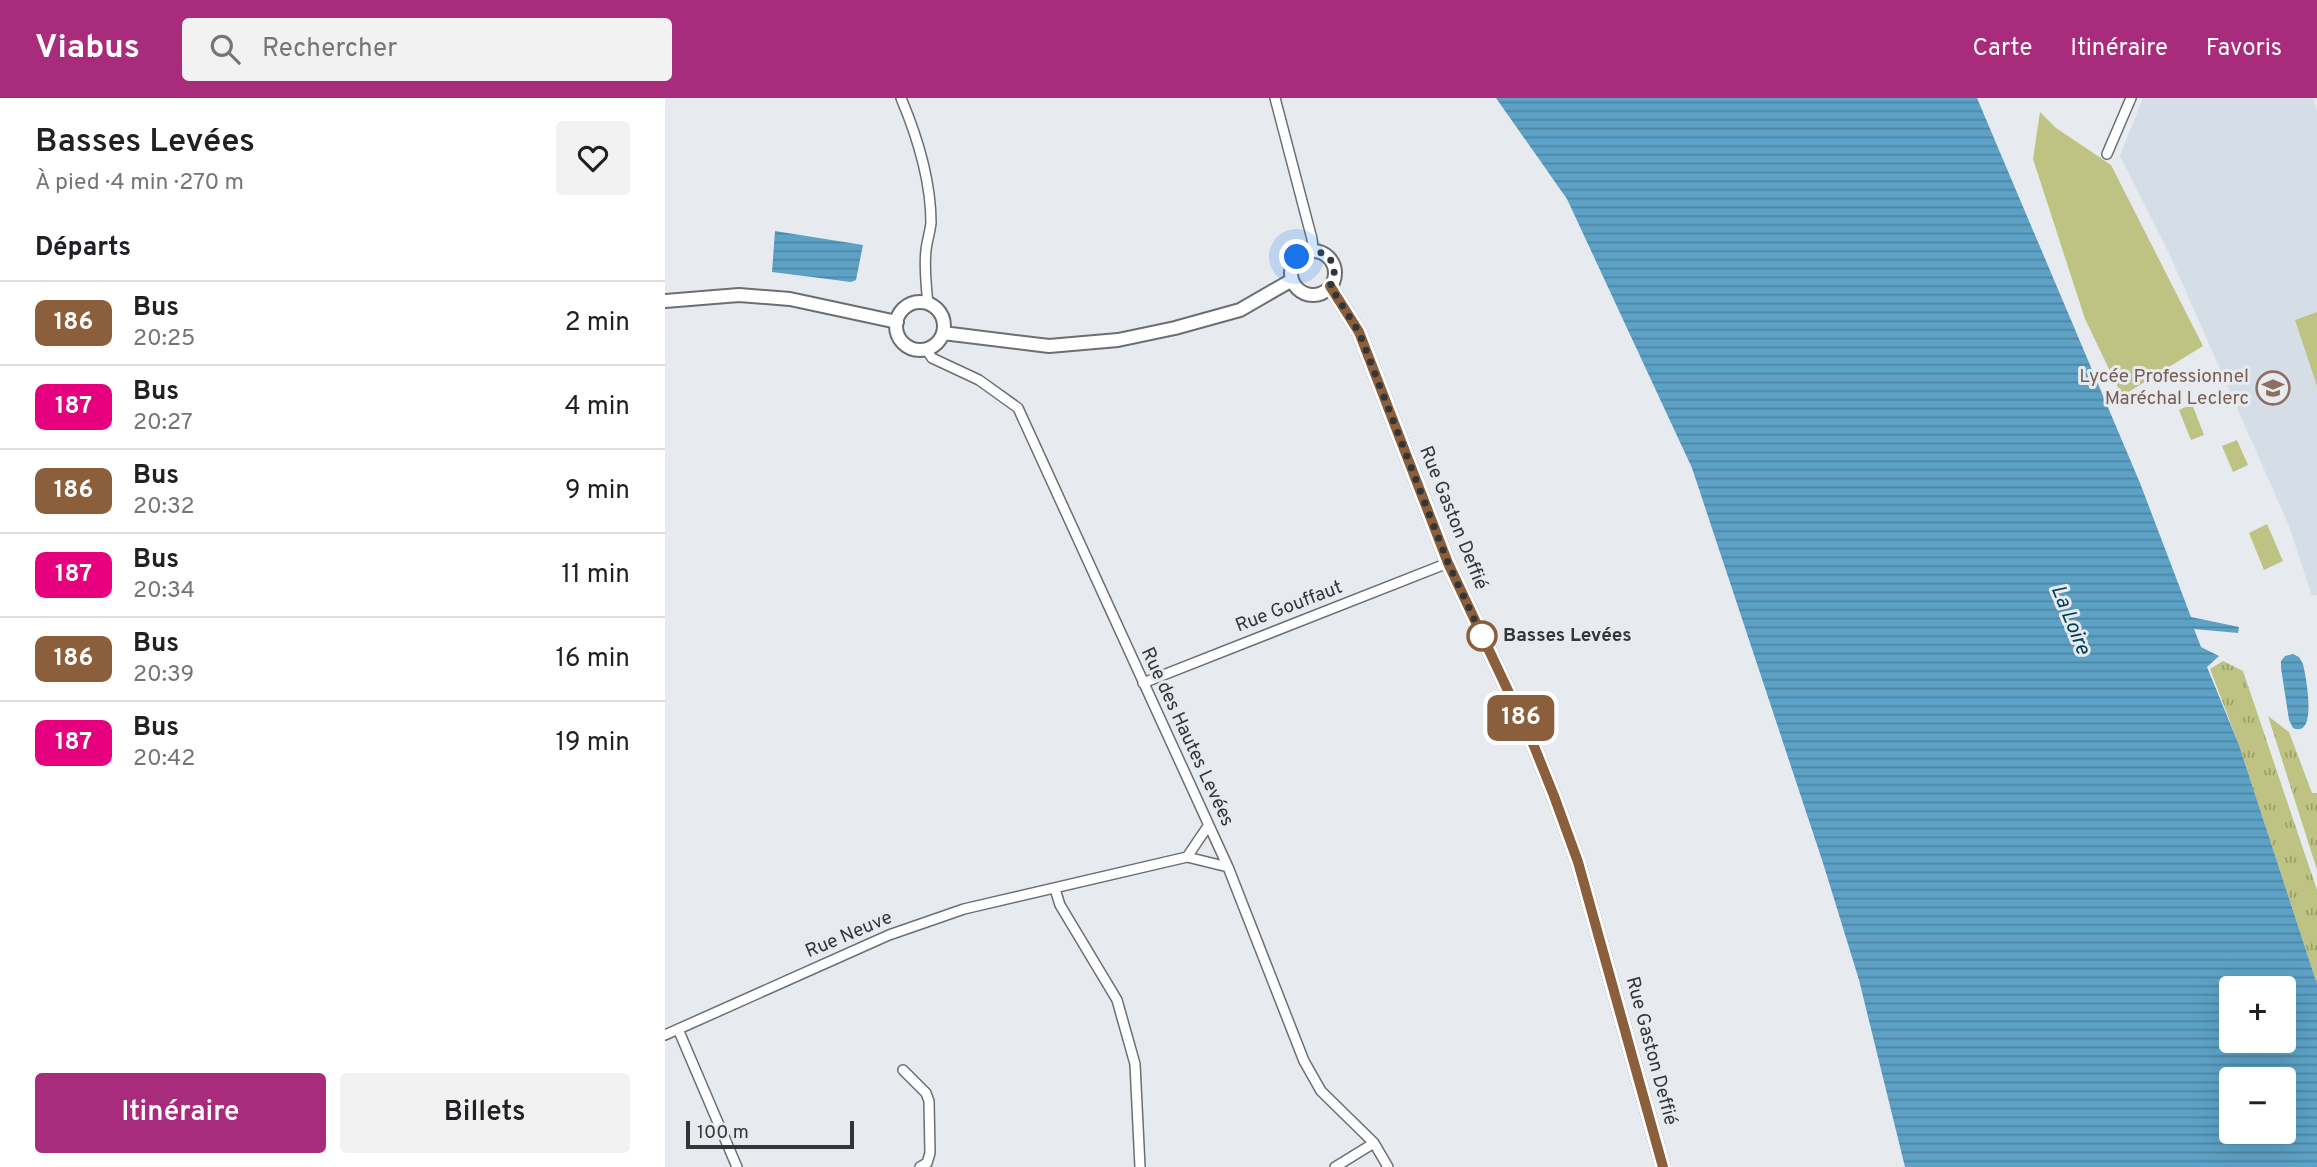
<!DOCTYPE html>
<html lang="fr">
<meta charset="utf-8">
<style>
:root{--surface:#fff;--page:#f2f2f2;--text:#202124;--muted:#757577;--line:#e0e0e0;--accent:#a92b7c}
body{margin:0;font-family:Overpass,sans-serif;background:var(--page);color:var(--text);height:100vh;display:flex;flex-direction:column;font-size:26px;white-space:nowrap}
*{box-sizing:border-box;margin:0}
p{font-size:23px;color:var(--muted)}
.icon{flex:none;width:38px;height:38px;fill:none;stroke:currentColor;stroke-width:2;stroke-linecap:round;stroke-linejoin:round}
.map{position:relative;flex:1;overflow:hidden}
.sheet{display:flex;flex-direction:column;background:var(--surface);width:665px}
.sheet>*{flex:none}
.badge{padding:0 14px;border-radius:10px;font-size:24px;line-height:46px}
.tools{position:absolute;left:1554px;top:878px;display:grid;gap:14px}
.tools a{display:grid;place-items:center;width:77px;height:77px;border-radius:7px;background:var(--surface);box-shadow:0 7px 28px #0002;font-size:35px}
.scale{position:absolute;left:21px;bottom:18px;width:168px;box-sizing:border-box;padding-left:7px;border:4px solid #343537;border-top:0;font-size:19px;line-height:24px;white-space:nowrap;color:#343537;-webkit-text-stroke:5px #e7ebf0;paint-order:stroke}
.you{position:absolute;width:35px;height:35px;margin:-18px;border:5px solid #fff;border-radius:50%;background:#1a73e8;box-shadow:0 0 0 10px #1a73e833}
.map>.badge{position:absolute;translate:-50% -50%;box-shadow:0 0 0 4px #fff}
h2{padding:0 35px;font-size:26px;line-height:63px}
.round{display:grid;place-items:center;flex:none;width:74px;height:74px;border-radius:7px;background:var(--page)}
.head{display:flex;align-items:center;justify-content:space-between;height:119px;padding:0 35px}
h1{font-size:33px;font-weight:600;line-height:52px}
.action{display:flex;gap:14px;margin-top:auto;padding:14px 35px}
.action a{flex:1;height:80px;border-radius:7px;background:var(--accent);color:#fff;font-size:28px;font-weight:600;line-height:80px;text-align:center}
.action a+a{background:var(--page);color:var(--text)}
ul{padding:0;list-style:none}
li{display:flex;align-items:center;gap:21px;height:84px;padding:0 35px;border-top:2px solid var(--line)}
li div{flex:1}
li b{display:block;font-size:26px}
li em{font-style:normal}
li .badge{min-width:77px;font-weight:700;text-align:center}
header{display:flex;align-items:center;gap:42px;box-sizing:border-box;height:98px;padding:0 35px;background:var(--accent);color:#fff}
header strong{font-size:33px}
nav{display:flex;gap:38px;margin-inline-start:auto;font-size:24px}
.search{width:490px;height:63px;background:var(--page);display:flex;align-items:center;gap:18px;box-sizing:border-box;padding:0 24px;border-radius:7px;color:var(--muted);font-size:26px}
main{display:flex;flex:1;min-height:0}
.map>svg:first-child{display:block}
.built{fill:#d5dee7}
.grass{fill:url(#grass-tufts)}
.green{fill:#bec383}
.water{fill:url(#water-rules);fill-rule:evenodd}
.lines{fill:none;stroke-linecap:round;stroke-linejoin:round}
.minor-casing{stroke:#6b6e73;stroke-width:12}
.secondary-casing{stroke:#6b6e73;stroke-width:16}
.minor{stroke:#fff;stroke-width:9}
.secondary{stroke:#fff;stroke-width:12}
.line-casing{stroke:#fff;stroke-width:16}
.line{stroke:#8b5e3c;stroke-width:10}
.walk{stroke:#343537;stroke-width:7;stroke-dasharray:0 12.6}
.stop-dot{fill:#fff;stroke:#8b5e3c;stroke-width:3.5}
.labels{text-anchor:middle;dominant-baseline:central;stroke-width:6;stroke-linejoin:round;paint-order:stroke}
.education-label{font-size:19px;fill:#785e54;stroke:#e7ebf0;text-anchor:end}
.street-label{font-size:19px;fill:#343537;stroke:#e7ebf0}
.stop-label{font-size:19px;font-weight:bold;fill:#343537;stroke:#e7ebf0;text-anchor:start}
.water-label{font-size:21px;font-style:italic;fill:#003d55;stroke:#e7ebf0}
</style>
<header>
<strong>Viabus</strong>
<div class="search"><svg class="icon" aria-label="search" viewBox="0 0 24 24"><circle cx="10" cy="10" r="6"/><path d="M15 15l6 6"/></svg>Rechercher</div>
<nav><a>Carte</a><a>Itinéraire</a><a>Favoris</a></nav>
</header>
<main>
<section class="sheet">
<div class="head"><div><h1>Basses Levées</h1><p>À pied · 4 min · 270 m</p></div><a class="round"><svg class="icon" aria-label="heart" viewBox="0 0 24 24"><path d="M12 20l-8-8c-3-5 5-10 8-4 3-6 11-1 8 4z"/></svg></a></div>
<h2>Départs</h2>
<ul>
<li><span class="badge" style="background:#8b5e3c;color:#fff">186</span><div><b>Bus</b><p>20:25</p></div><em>2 min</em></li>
<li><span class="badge" style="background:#e6007e;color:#fff">187</span><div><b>Bus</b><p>20:27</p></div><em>4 min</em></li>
<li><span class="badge" style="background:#8b5e3c;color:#fff">186</span><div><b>Bus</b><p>20:32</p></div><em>9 min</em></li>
<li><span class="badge" style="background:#e6007e;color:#fff">187</span><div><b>Bus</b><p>20:34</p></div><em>11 min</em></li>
<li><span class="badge" style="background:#8b5e3c;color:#fff">186</span><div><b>Bus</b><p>20:39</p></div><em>16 min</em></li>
<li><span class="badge" style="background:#e6007e;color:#fff">187</span><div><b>Bus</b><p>20:42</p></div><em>19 min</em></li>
</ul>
<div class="action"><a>Itinéraire</a><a>Billets</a></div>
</section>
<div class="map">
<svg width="1652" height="1069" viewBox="0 0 1652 1069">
<defs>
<pattern id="grass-tufts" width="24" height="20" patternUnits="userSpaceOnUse" patternTransform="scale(1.75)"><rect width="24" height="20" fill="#bec383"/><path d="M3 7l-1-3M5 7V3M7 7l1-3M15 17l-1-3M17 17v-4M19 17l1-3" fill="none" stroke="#9b9f6c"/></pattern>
<pattern id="water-rules" width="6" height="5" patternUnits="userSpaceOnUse" patternTransform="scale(1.75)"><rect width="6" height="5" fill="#5da2c6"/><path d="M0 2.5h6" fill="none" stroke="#4e85a2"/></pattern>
</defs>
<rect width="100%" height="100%" fill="#e7ebf0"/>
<path class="built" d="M1478,0h170l4,14v483l-5,1 -23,-70 -121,-275 -48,-95z"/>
<path class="grass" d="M1558,563l20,10 74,219v94l-78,-239 -29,-76z
M1603,618l21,16 23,61h5v77z"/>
<path class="green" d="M1375,14l16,16 55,37 92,181 -81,50 -37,-77 -52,-160z
M1652,214v74l-22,-66z
M1527,306l12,31 -13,5 -12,-30z
M1572,342l11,25 -15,7 -11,-26z
M1602,426l16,37 -19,9 -15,-37z"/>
<path class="water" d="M831,0h481l163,385 51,134 48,10 -1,6 -44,-4 7,18 18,9 -12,11 32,78 78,239v183h-412l-46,-187 -36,-117 -131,-395 -125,-269zM1566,891h53v52h-53zM1566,982h53v52h-53z
M110,133l88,14 -7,35 -5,2 -79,-10z
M1628,556l6,3 4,7c4,17 14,74 -10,64l-4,-8 -8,-52v-7l4,-5z"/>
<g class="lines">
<defs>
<path id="minor" d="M236,0c16,38 30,83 30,125 -1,9 -4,18 -5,27 -2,18 0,35 2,54
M610,0l37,141 1,12
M1442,56l24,-56
M261,251l6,9 47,22 39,28 210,459 76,194 17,30 53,52 14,24
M478,585l305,-120
M522,759l21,-31
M390,791l5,16 57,95 18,64 5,103
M13,931l59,138
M0,937l224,-100 75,-26 223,-52 41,10
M238,972l23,23 3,8 1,52 -3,10 -7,4
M670,1069l39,-24"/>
<path id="secondary" d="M626 175a22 22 0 1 1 44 0a22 22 0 1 1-44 0Z
M665,188l29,46 89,231 86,183 20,50 24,66 85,305
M0,203l74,-6 51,4 107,23
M231 228a24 24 0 1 1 48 0a24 24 0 1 1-48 0Z
M278,235l106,13 69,-6 57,-12 65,-18 52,-30"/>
</defs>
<use href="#minor" class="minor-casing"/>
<use href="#secondary" class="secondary-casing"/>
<use href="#minor" class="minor"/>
<use href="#secondary" class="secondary"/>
</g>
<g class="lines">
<defs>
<path id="line" d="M665,188l29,46 89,231 86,183 20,50 24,66 85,305"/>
</defs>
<use href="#line" class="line-casing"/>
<use href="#line" class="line"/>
<path class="walk" d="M632,159c23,-16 47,5 33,29l29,46 89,231 35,75 -1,-2"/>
</g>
<defs>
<symbol id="school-ring" viewBox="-11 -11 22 22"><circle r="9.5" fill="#e7ebf0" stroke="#8d6e63" stroke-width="1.5"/><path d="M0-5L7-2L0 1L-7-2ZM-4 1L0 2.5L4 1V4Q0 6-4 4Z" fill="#8d6e63"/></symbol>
</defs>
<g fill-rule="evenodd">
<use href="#school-ring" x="1589" y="271" width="38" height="38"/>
</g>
<circle class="stop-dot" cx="817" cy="538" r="14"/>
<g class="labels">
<g class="education-label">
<text x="1584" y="279">Lycée Professionnel<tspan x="1584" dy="22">Maréchal Leclerc</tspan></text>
</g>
<g class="street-label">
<text transform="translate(788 420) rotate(68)">Rue Gaston Deffié</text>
<text transform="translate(624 509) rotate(-21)">Rue Gouffaut</text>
<text transform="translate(522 639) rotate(65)">Rue des Hautes Levées</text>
<text transform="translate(184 837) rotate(-23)">Rue Neuve</text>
<text transform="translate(986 953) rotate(75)">Rue Gaston Deffié</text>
</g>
<g class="stop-label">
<text x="838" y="538">Basses Levées</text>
</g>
<g class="water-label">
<text transform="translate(1405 522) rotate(68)">La Loire</text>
</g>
</g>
</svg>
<div class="tools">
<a>+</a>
<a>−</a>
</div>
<div class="scale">100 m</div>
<div class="you" style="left:632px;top:159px"></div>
<b class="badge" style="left:856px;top:620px;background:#8b5e3c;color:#fff">186</b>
</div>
</main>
